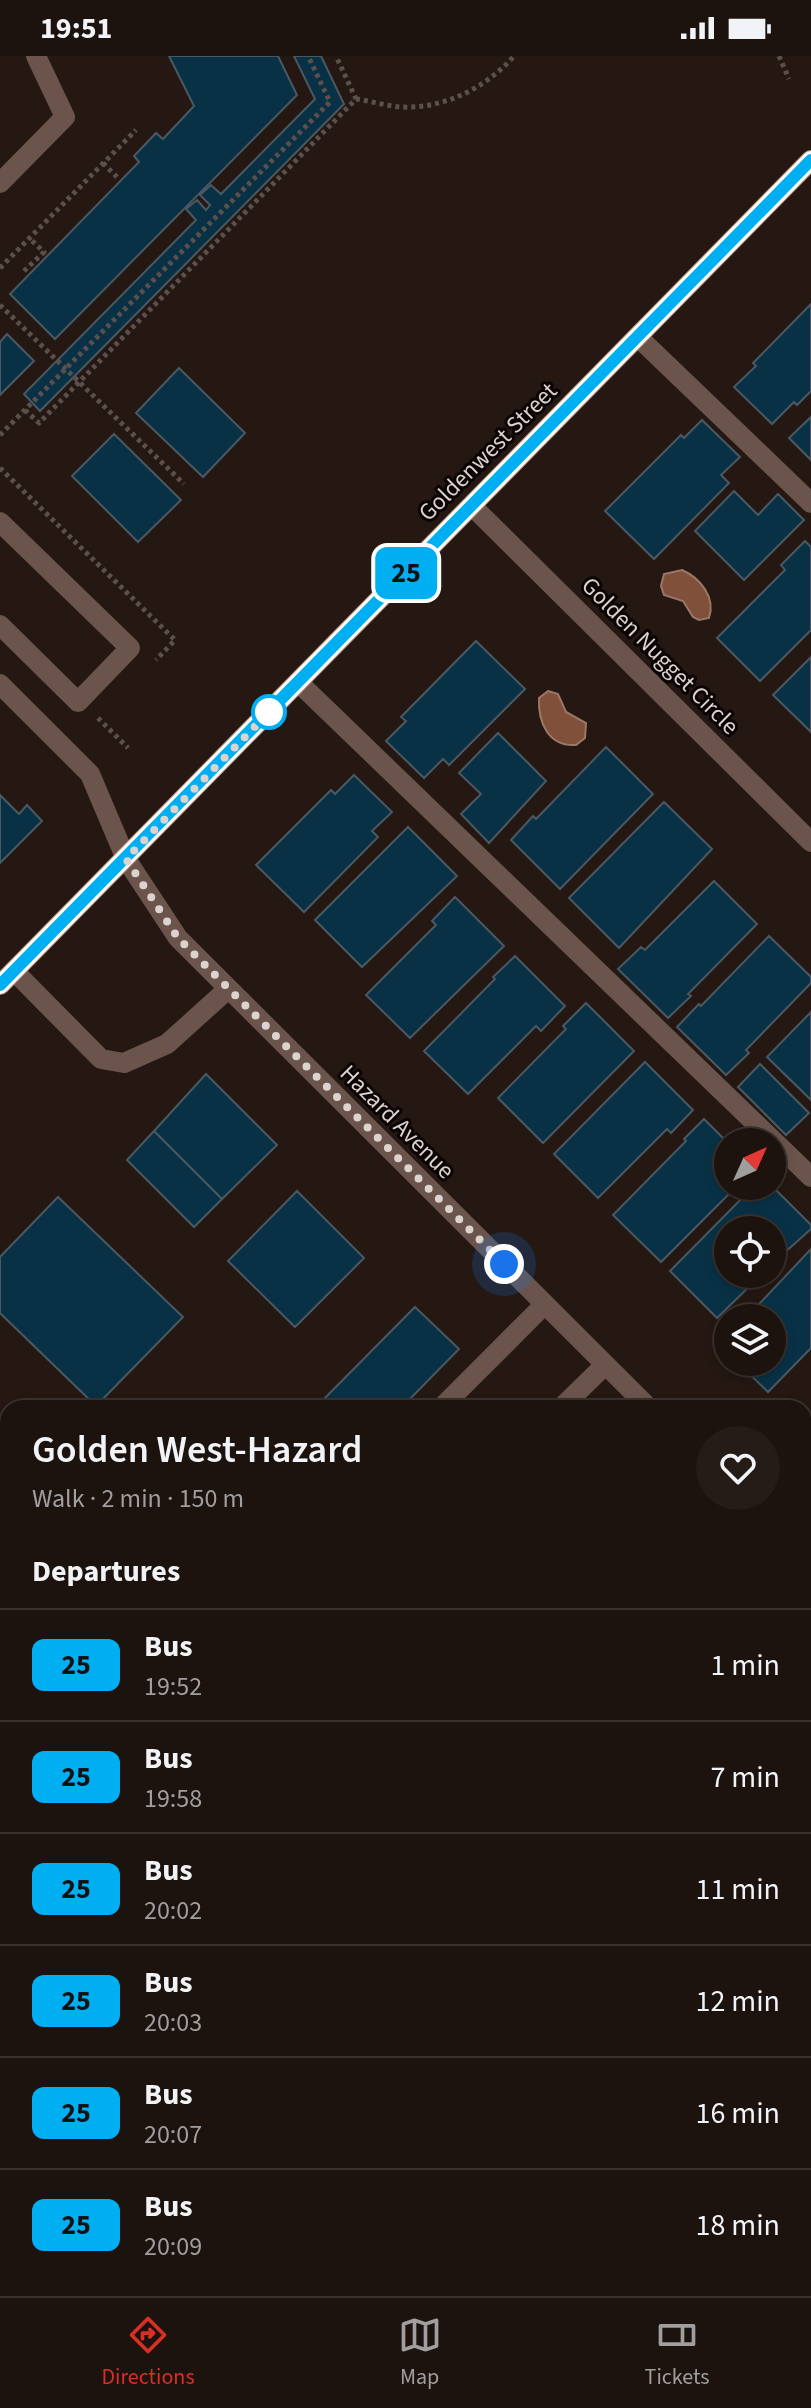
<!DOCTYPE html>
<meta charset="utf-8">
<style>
:root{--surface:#1c120e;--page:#251b17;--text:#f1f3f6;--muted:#a09e9e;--line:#3a322e;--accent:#d93025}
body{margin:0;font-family:"Source Sans 3",sans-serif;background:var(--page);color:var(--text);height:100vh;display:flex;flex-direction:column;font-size:30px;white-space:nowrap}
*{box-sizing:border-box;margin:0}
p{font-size:26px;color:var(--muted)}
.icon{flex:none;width:44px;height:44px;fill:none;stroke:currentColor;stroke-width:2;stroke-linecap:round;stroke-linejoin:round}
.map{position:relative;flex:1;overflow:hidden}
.sheet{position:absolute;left:0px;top:1344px;width:812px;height:896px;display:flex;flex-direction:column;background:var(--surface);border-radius:24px 24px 0 0;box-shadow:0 4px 12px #0003,0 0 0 2px var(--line)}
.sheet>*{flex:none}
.badge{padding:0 16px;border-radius:12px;font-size:28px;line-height:52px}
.needle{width:52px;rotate:45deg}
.fabs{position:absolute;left:714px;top:1072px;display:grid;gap:16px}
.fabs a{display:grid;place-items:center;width:72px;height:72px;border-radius:50%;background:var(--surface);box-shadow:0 4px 12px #0003,0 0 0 2px var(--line);font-size:40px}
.you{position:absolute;width:40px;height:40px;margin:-20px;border:6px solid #fff;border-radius:50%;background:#1a73e8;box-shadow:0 0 0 12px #1a73e833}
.map>.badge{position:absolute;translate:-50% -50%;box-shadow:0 0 0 4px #fff}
h2{padding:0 32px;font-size:30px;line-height:72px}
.round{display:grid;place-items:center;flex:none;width:84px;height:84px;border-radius:42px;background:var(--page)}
.summary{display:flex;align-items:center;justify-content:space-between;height:136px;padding:0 32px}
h1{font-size:38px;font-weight:600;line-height:60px}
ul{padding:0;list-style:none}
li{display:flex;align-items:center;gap:24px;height:112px;padding:0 32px;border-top:2px solid var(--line)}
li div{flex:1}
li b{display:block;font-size:30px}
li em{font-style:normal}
li .badge{min-width:88px;font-weight:700;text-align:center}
.status{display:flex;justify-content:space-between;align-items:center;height:56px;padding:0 40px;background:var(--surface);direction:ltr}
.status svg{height:22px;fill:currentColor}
.menu{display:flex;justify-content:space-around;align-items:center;height:112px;border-top:2px solid var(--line);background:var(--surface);font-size:22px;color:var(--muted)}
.menu a{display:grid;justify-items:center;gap:4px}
.menu .on{color:var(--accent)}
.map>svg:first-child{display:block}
.water{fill:#80503b;stroke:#9c7767;stroke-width:2}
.building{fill:#093146;stroke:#4a5862;stroke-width:2}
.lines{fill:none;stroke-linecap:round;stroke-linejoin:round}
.path{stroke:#5c504c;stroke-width:5;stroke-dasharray:4 4;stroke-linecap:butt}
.minor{stroke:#6a544b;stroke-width:20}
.major{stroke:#b98d7a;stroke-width:20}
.line-casing{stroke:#fff;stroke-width:18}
.line{stroke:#00aff2;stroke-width:12}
.walk{stroke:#dcd2ce;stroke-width:8;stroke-dasharray:0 14.4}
.stop-dot{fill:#fff;stroke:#00aff2;stroke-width:4}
.labels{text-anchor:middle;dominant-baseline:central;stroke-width:6;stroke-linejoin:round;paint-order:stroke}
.street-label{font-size:24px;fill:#dcd2ce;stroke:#0a0504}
</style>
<div class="status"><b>19:51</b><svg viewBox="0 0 49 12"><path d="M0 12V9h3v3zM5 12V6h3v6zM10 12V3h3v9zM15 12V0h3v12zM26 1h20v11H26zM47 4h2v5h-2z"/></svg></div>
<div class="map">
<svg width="811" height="2240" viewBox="0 0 811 2240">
<rect width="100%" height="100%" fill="#251813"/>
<path class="water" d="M682,514c18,8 34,27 27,48l-10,2 -6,-3 -10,-16 -19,-6 -3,-9 3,-12z
M548,635l10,3 8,18 20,11 -1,15 -9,7c-28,2 -38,-23 -37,-47z"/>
<path class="building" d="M169,0h109l19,39 -242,244 -45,-45 129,-132 -5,-6 22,-23 7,6 31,-33z
M294,0h27l23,48 -304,307 -16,-17 172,-174 -10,-11 11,-9 9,10 4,-5 -10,-10 11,-10 10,9 94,-95z
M811,248v87l-14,14 -3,-3 -22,22 -38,-37 22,-21 -3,-3z
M7,278l27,27 -34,34v-53z
M179,312l66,65 -42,44 -67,-64z
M811,361v43l-22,-22z
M702,364l38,37 -19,18 8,8 -75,76 -49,-48 76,-76 3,3z
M114,378l67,66 -43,42 -66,-66z
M734,435l24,24 20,-21 26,26 -60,60 -49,-49z
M805,485l6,6v83l-51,51 -43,-43 68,-68 -4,-5z
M476,585l49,48 -76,76 -6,-6 -19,19 -38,-37 20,-20 -5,-4z
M811,601v75l-38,-37z
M498,677l48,48 -57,62 -28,-29 20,-20 -22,-21z
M606,691l47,47 -93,95 -49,-49 22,-24 3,3z
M354,719l38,37 -20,19 6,6 -74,75 -48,-47 75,-75 4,4z
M0,739l19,19 8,-9 15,16 -42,42z
M664,746l48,47 -93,99 -50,-50z
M408,771l49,49 -95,91 -47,-47z
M714,825l43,43 -69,70 3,2 -23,22 -50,-49 23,-22 4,3z
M455,841l49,49 -94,92 -44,-43 70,-70 -4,-4z
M769,880l42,41v6l-65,67 3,3 -23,22 -49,-48 22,-23 2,2z
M515,900l50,50 -24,25 -5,-5 -68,68 -44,-43 71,-72 -2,-2z
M586,947l48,48 -91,92 -45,-45 68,-69 -3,-3z
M811,956v88l-44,-43z
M645,1006l48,48 -22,23 -4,-4 -69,69 -44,-44z
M760,1008l49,49 -23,22 -48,-48z
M206,1018l71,71 -55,54 -68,-68z
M704,1063l24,24v43h5l1,3 -73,73 -48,-47 73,-74 -2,-2z
M154,1075l68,68 -28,28 -67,-67z
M754,1130h18l39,39v4l-39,35v-34h-44v44h34l-45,44 -47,-47z
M297,1135l67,67 -69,69 -67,-66z
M58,1141l125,120 -87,89 -96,-93v-56z
M811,1193v99l-43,44 -31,-30h35v-44h-26z
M415,1251l44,42 -58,59h-86z
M811,1720v204l-7,-7v-190z
M1,1798l7,6v182l-8,9z
M8,2213v19h60l-8,8h-60v-16z
M216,2232h38l8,8h-51z
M286,2232h8l8,8h-24z
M309,2232h30l-8,8h-14z
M643,2232h123l-7,8h-108z"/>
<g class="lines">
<path class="path" d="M779,0l10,23
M356,43c15,2 30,7 45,8 43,2 85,-19 113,-51
M103,107l14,14
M0,212l136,-138
M24,215l20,-19 -15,-14
M0,249l184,179
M25,354l14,13 317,-324 -20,-43
M0,379l330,-333 -22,-46
M0,412l175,172 -19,20
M98,662l30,30"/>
<path class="minor" d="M0,127l65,-66 -29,-61
M638,281l173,166
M472,450l339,336
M0,466l130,126 -52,54 -78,-77
M298,626l513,495
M0,628l90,90 36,85 52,79 471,470
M14,915l87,88 23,4 43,-19 61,-55
M441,1352l104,-104
M561,1352l44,-43
M804,1505l7,7
M0,1683l8,7
M804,1686l7,-7
M528,2232l8,8
M437,2240l8,-8"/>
<path class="major" d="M0,929l811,-825"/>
</g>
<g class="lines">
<defs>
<path id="line" d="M0,929l811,-825"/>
</defs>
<use href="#line" class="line-casing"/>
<use href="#line" class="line"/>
<path class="walk" d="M269,656l8,-8 -151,155 52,79 326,326"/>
</g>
<circle class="stop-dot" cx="269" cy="656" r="16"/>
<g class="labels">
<g class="street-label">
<text transform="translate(488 396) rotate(-45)">Goldenwest Street</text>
<text transform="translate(660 600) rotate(45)">Golden Nugget Circle</text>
<text transform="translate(397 1066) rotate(45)">Hazard Avenue</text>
</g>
</g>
</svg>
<div class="fabs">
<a><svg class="needle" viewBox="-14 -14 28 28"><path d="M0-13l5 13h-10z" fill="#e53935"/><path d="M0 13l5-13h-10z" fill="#a09e9e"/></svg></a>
<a><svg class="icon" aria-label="locate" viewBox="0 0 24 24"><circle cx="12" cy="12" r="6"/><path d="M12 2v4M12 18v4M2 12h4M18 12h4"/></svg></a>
<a><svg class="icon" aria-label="layers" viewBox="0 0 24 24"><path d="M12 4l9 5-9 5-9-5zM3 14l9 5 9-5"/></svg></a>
</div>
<div class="you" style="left:504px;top:1208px"></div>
<b class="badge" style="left:406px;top:517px;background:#00aff2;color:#111">25</b>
<section class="sheet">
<div class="summary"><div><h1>Golden West-Hazard</h1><p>Walk · 2 min · 150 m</p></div><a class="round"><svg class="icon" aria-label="heart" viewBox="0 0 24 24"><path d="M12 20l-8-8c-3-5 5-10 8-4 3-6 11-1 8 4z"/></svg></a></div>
<h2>Departures</h2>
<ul>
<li><span class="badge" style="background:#00aff2;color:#111">25</span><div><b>Bus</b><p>19:52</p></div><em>1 min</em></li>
<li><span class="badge" style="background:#00aff2;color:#111">25</span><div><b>Bus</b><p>19:58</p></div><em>7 min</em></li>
<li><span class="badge" style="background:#00aff2;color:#111">25</span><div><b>Bus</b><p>20:02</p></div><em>11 min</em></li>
<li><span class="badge" style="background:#00aff2;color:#111">25</span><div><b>Bus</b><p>20:03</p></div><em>12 min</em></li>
<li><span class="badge" style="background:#00aff2;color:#111">25</span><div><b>Bus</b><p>20:07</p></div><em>16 min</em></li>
<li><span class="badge" style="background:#00aff2;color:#111">25</span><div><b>Bus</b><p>20:09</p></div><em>18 min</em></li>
</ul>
</section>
</div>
<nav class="menu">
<a class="on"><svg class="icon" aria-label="directions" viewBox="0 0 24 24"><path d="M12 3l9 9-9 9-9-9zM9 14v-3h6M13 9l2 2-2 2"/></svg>Directions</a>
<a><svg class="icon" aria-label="map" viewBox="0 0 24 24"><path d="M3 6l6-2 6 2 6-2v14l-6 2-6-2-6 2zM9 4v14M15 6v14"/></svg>Map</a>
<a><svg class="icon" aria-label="tickets" viewBox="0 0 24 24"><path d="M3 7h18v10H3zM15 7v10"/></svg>Tickets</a>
</nav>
